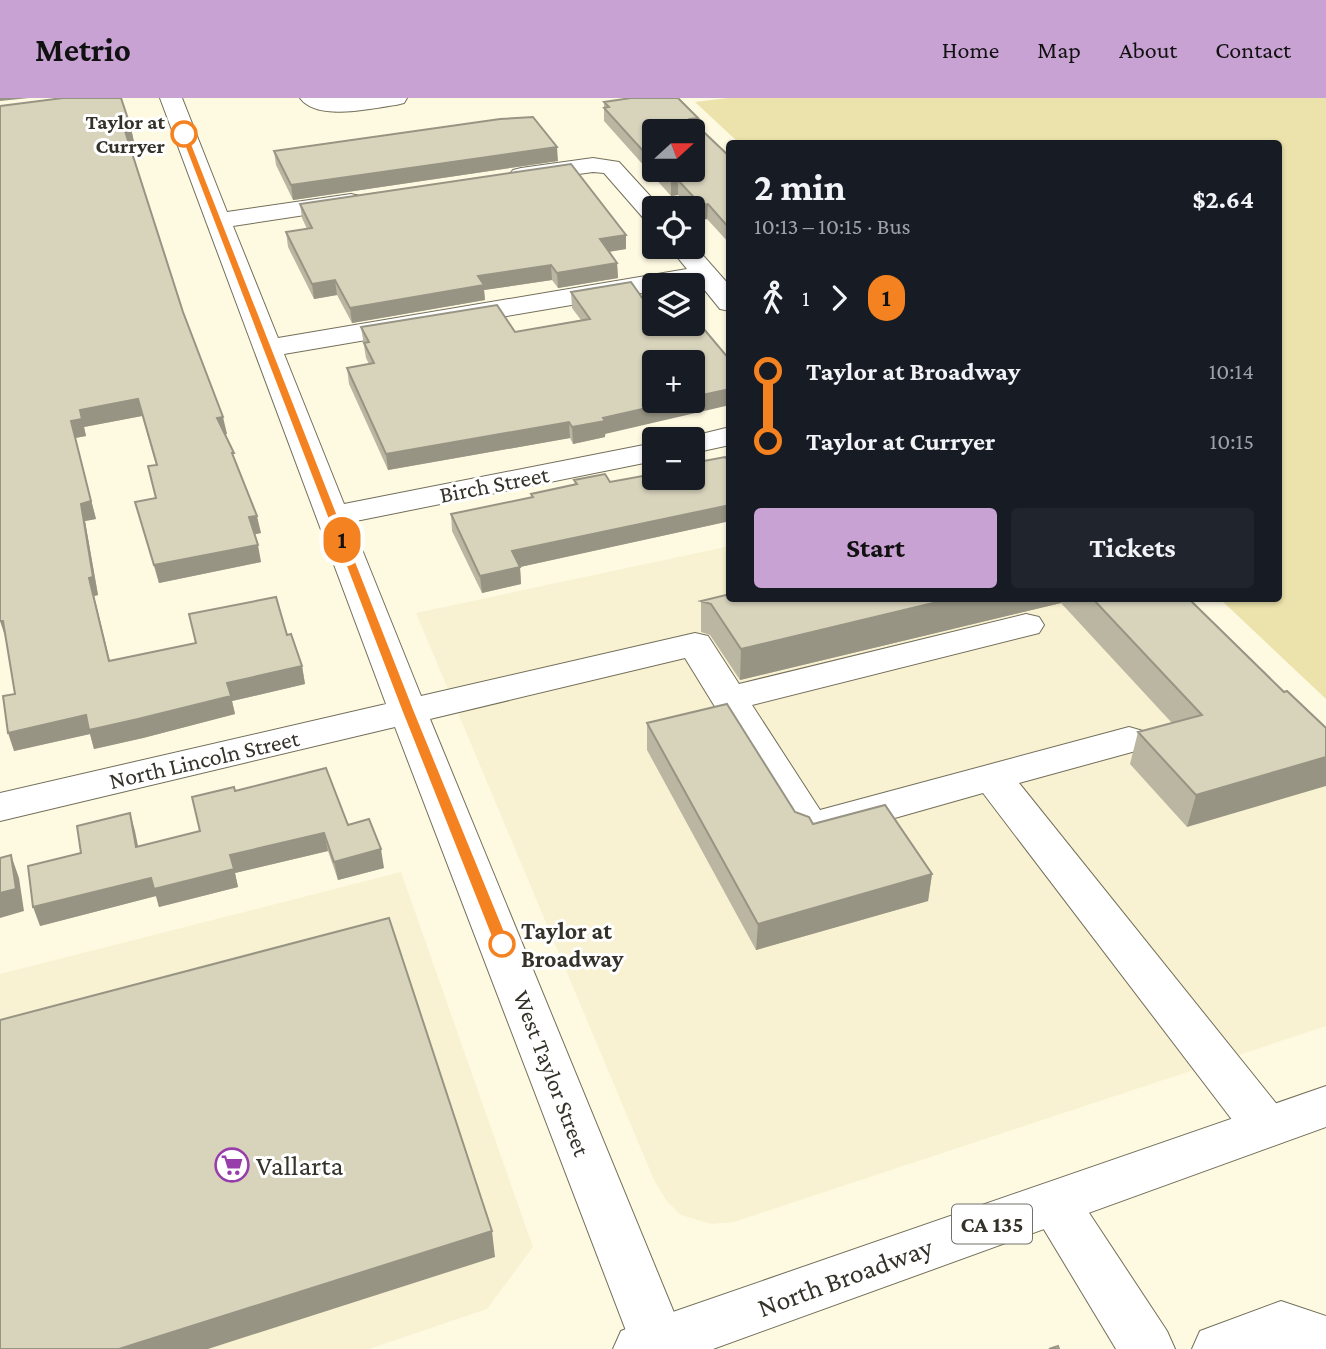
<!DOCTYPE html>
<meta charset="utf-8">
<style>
:root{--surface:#171b24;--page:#20242c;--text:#f1f3f6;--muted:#9ea1a6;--accent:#c9a2d4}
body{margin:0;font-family:"Crimson Pro",serif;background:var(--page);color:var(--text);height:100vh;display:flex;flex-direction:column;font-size:26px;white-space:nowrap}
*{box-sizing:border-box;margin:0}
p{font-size:23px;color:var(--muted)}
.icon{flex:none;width:38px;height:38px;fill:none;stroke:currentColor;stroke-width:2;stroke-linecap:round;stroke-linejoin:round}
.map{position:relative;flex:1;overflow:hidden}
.panel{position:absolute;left:726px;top:42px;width:556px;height:462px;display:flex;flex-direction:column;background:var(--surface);border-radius:7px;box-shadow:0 2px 5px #0004}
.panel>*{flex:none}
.badge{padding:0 14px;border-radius:23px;font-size:24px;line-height:46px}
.needle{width:46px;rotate:69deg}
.controls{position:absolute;left:642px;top:21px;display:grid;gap:14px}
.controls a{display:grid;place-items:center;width:63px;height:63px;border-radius:7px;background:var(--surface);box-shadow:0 2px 5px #0004;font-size:35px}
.map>.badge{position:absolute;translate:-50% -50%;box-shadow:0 0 0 4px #fff}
.legs{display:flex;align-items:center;gap:10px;height:77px;padding:0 28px;font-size:23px}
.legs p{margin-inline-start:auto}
.head{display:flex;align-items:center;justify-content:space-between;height:119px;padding:0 28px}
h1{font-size:38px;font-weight:700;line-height:52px}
.action{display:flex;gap:14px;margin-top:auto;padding:14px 28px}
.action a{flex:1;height:80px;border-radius:7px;background:var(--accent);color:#111;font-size:28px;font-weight:700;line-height:80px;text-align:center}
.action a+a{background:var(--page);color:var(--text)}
ul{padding:0 28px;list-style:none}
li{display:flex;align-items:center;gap:24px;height:70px;font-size:26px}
li i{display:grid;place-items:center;width:10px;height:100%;margin:0 9px;background:currentColor}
li i::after{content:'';width:18px;height:18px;margin:-9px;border:5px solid;border-radius:50%;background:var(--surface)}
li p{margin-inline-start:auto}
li:first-child i{background:linear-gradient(#0000 50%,currentColor 0)}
li:last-child i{background:linear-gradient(currentColor 50%,#0000 0)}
header{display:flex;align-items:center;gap:42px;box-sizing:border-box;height:98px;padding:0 35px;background:var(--accent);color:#111}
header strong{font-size:33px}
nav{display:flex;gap:38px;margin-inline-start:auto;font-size:24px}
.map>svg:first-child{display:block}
.built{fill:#f8f2d2}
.green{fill:#ece2ac}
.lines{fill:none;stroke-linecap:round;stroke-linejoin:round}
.minor-casing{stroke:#736f5a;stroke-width:2}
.major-casing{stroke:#736f5a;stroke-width:2}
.minor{fill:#fff;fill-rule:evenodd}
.major{fill:#fff;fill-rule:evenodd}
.wall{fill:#bab6a2;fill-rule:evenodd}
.shaded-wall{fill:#979484}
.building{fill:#d8d4bc;stroke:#979484;stroke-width:2}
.line-1{fill:#f58220;stroke:#fff;stroke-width:2}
.stop-1-dot{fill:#fff;stroke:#f58220;stroke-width:3.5}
.labels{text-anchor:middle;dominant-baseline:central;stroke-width:6;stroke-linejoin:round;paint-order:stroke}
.far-stop-label{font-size:21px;font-weight:bold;fill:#343229;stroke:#fff;text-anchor:end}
.shield{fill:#fff;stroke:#717069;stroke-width:2}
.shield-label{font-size:23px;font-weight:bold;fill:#343229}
.street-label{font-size:24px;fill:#343229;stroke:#fff}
.stop-label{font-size:24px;font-weight:bold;fill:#343229;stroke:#fff;text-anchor:start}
.near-poi-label{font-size:28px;fill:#343229;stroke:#fff;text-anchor:start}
.near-street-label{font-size:28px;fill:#343229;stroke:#fff}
</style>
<header>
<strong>Metrio</strong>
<nav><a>Home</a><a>Map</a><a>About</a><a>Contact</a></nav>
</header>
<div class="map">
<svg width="1326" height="1251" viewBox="0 0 1326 1251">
<rect width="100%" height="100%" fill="#fefae2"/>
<path class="built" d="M730,448v52l458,1 138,136v291l-592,196 -23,2 -30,-9 -15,-15 -12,-20 -238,-567z
M401,774l132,375 -46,62 -118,40h-369v-375z"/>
<path class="green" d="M728,0h598v601l-106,-100 59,-1v-454l-540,-1 -44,-41z"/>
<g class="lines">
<defs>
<path id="minor" d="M160,0h22l45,114 124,-18 9,2 3,5 -3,5 -9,2 -118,18 45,112 409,-69 -18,-22h24v-3l37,42v25l-10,-2 -21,-26 -45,2v6l-370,63 60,150 310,-61v18l-303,61 70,174 274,-63 13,3 31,48 287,-70 13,3 5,8 -5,8 -287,72 68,105 309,-83 14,4 5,9 -5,9 -124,34 264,329 8,15 -8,15 -17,6 -17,-6 -266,-349 -173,49 -15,-5 -110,-179 -255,61 259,630h-56l-238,-622 -395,94v-28l386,-89z
M300,0h107l-3,5 -8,2c-25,3 -79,17 -96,-7z
M593,60l26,4 42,46h-7v14l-9,-2 -41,-47 -11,-1 -72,10 -8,-2 -4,-5 4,-5 8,-2z
M730,329v18l-37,8v-14h-12z
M1054,1083l18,6 95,144 8,18h-59l-88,-146 8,-16z
M1281,1203l45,15v33h-134l8,-18z"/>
<path id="major" d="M1326,988v41l-613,222h-100l8,-18 20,-8z"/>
</defs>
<use href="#minor" class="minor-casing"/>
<use href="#major" class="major-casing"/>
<use href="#minor" class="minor"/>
<use href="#major" class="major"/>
</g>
<path class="wall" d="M604,4l94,24 32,31v87l-23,-25 -6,1 -8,-9v-3h-3l-12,-13 -7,1 -67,-75zM654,33l39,39h-39z
M131,30l3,14h-5l54,170 44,122h-2l36,99 -7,1 7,28 -102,21 -24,-81 21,-4 -8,-32 8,-1 -14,-49 -58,11 2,9 -11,2 21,81 -11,2 13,74 -4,1 16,65 177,-26 15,31 3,18 -73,17 3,13 -92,24 -49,11 -4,-15 -76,17 1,-57 -9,-55z
M274,53l284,10 -265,39 -17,-35z
M300,106l326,45 -17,3 8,11 1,15 -60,10 -6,-8 -68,10 1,10 -133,23 -15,-28 -23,4 -26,-52 -2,-15 21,-3 -5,-11z
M631,184l-26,155 -32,7 -3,-6 -182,32 -39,-86 -2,-16 22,-4 -3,-6 -5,-31 154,5 66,-12 -9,-12 -1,-16z
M725,359l5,5v59l-210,46 1,17 -39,9 -30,-62 -1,-17 81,-17 -1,-3 44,-9 -1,-5 31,-6 5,8 44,-8v4h39v-15z
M730,500h458l96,94 -97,135 -57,-63 8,-32 34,-9 -111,-120 -321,77 -30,-45 -9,-3v-31z
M647,625l148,89 18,12 119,50 -4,27 -172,49 -109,-200z
M235,693l113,34 36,43 -46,12 -10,-29 -93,22 3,14 -79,20 -3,-11 -116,30 41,-73 49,-40 8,34 62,-16z"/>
<path class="shaded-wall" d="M0,0h29l-29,3z
M698,20v13l-8,-12z
M124,30h7l3,14 -7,1z
M557,49l1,14 -265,39 -2,-15z
M678,82v15l-7,1v-15z
M708,106l-1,15 -6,1v-15z
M626,137v14l-26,4v-14z
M617,165l1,15 -60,10 -1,-15z
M551,167l1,15 -68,10 1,10 -133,23 -2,-15 128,-32z
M335,182l2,15 -23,4 -2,-15z
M730,291v16l-125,29v3l-32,7 -1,-17 31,-9 75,-17h15v-4z
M138,301l4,17 -58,11 2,9 -11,2 21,81 -11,2 13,74 -4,1 20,83 -25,-101 -18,-157 9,-11z
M223,319l4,17 -7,1 -3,-17z
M569,324l1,16 -182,32 -2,-16z
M730,407v16l-210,46 1,17 -39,9 -2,-17 32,-25z
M257,418l4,17 -9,2 -3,-18z
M258,447l3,17 -102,21 -5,-18z
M954,500h107v5l-321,77 1,-31z
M0,523h3l3,18z
M302,568l3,18 -73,17 3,13 -92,24 -49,11 -4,-15 -76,17 -6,-18z
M1326,659v29l-139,41 9,-32z
M130,715l5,18 7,35 -6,-19z
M324,735l4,18 -93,22 3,14 -79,20 -3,-11 -116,30 -7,-19 197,-52z
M381,751l3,19 -46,12 -4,-18z
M11,757l8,23 5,33 -24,7v-25z
M932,776l-4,27 -172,49 2,-26z
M492,1133l3,26 -287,92h-89z"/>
<path class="building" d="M63,0h58l10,30h-7l59,184 40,105 -6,1 17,35h-2l25,63 -8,1 9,28 -104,20 -19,-63 21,-4 -8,-32 9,-1 -19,-66 -58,11 2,9 -11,2 20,80 -10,3 12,73 -4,1 20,83 87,-18 -7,-29 87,-17 11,38 4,-1 11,32 -75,17 4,13 -93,23 -49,11 -3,-15 -78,18 -5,-37 12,-2 -12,-73h-3v-515z
M631,0h47l20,20 -8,1 40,38v72l-22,-25 -7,1 -23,-25 -7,1 -10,-11h32v-39h-39v32l-50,-55 5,-1 -5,-5z
M533,19l24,30 -266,38 -17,-34 226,-32z
M571,66l55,71 -26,4 17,24 -60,10 -6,-8 -73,11 6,9 -134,23 -15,-28 -23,4 -26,-52 26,-4 -12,-24z
M631,184l12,17 11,-2v27h39v-8l37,44v29l-37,8v-35h-39v39h24l-75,17 2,3 -33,6 -3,-5 -183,32 -39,-86 27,-5 -10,-20 5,-1 -8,-15 136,-22 18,27 75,-13 -19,-27z
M725,359l5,5v43l-218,46 8,16 -40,9 -29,-62 82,-17 -2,-3 46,-10 -3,-4 31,-6 5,8 44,-8v4h39v-12h2l-2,-3z
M730,496v4h224l-213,51 -30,-45 -10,-3z
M1092,500h96l96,94 3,-1 39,37v29l-130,38 -58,-63 64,-17z
M727,606l68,108 14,5 4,7 72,-19 47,69 -174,50 -111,-201z
M326,670l22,57 21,-6 12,30 -47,13 -10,-29 -94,22 4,14 -80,20 -3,-11 -118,29 -5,-41 53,-13 -4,-27 53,-13 6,34 64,-16 -8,-34 42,-10 1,4z
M11,757l5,34 -16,4v-35z
M389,820l103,313 -373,118h-119v-329z
M1058,1248l1,3h-10z"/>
<path class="line-1" d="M184,33l4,3 227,578 95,232 -3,5h-11l-2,-5 -92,-232 -222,-578z"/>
<defs>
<symbol id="supermarket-ring" viewBox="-11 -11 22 22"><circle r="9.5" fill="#fff" stroke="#983eaa" stroke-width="1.5"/><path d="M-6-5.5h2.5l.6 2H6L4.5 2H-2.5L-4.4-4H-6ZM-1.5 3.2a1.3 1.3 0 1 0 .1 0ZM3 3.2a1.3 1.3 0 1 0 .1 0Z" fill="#983eaa"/></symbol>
</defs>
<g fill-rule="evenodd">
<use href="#supermarket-ring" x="213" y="1048" width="38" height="38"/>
</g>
<g class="stop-1-dot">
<circle cx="184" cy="36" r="12"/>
<circle cx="502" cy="846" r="12"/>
</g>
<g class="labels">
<g class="far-stop-label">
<text x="165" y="24">Taylor at<tspan x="165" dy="24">Curryer</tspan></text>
</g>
<rect class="shield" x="952" y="1106.5" width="80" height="39" rx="5"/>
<g class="shield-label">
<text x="992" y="1126">CA 135</text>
</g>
<g class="street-label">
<text transform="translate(494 386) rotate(-11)">Birch Street</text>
<text transform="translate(204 661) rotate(-13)">North Lincoln Street</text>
<text transform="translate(552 975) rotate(69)">West Taylor Street</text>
</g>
<g class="stop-label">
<text x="521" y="832">Taylor at<tspan x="521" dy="28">Broadway</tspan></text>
</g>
<g class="near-poi-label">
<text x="256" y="1067">Vallarta</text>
</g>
<g class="near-street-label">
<text transform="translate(845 1179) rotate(-20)">North Broadway</text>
</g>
</g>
</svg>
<div class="controls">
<a><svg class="needle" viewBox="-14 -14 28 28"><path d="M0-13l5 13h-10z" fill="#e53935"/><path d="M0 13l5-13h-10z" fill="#9ea1a6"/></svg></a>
<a><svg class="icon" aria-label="locate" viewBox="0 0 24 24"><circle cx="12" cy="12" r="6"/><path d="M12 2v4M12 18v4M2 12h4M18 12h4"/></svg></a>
<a><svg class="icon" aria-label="layers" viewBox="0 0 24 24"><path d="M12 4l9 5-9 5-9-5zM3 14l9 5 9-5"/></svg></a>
<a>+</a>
<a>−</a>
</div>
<b class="badge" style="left:342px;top:442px;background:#f58220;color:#111">1</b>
<section class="panel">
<div class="head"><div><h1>2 min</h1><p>10:13 – 10:15 · Bus</p></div><b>$2.64</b></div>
<div class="legs"><svg class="icon" aria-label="walk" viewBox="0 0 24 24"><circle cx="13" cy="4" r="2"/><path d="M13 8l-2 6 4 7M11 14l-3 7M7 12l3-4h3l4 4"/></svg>1<svg class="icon" aria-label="forward" viewBox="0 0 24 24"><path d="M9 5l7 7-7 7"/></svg><b class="badge" style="background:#f58220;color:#111">1</b></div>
<ul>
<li><i style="color:#f58220"></i><b>Taylor at Broadway</b><p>10:14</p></li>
<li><i style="color:#f58220"></i><b>Taylor at Curryer</b><p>10:15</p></li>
</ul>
<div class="action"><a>Start</a><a>Tickets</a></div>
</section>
</div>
